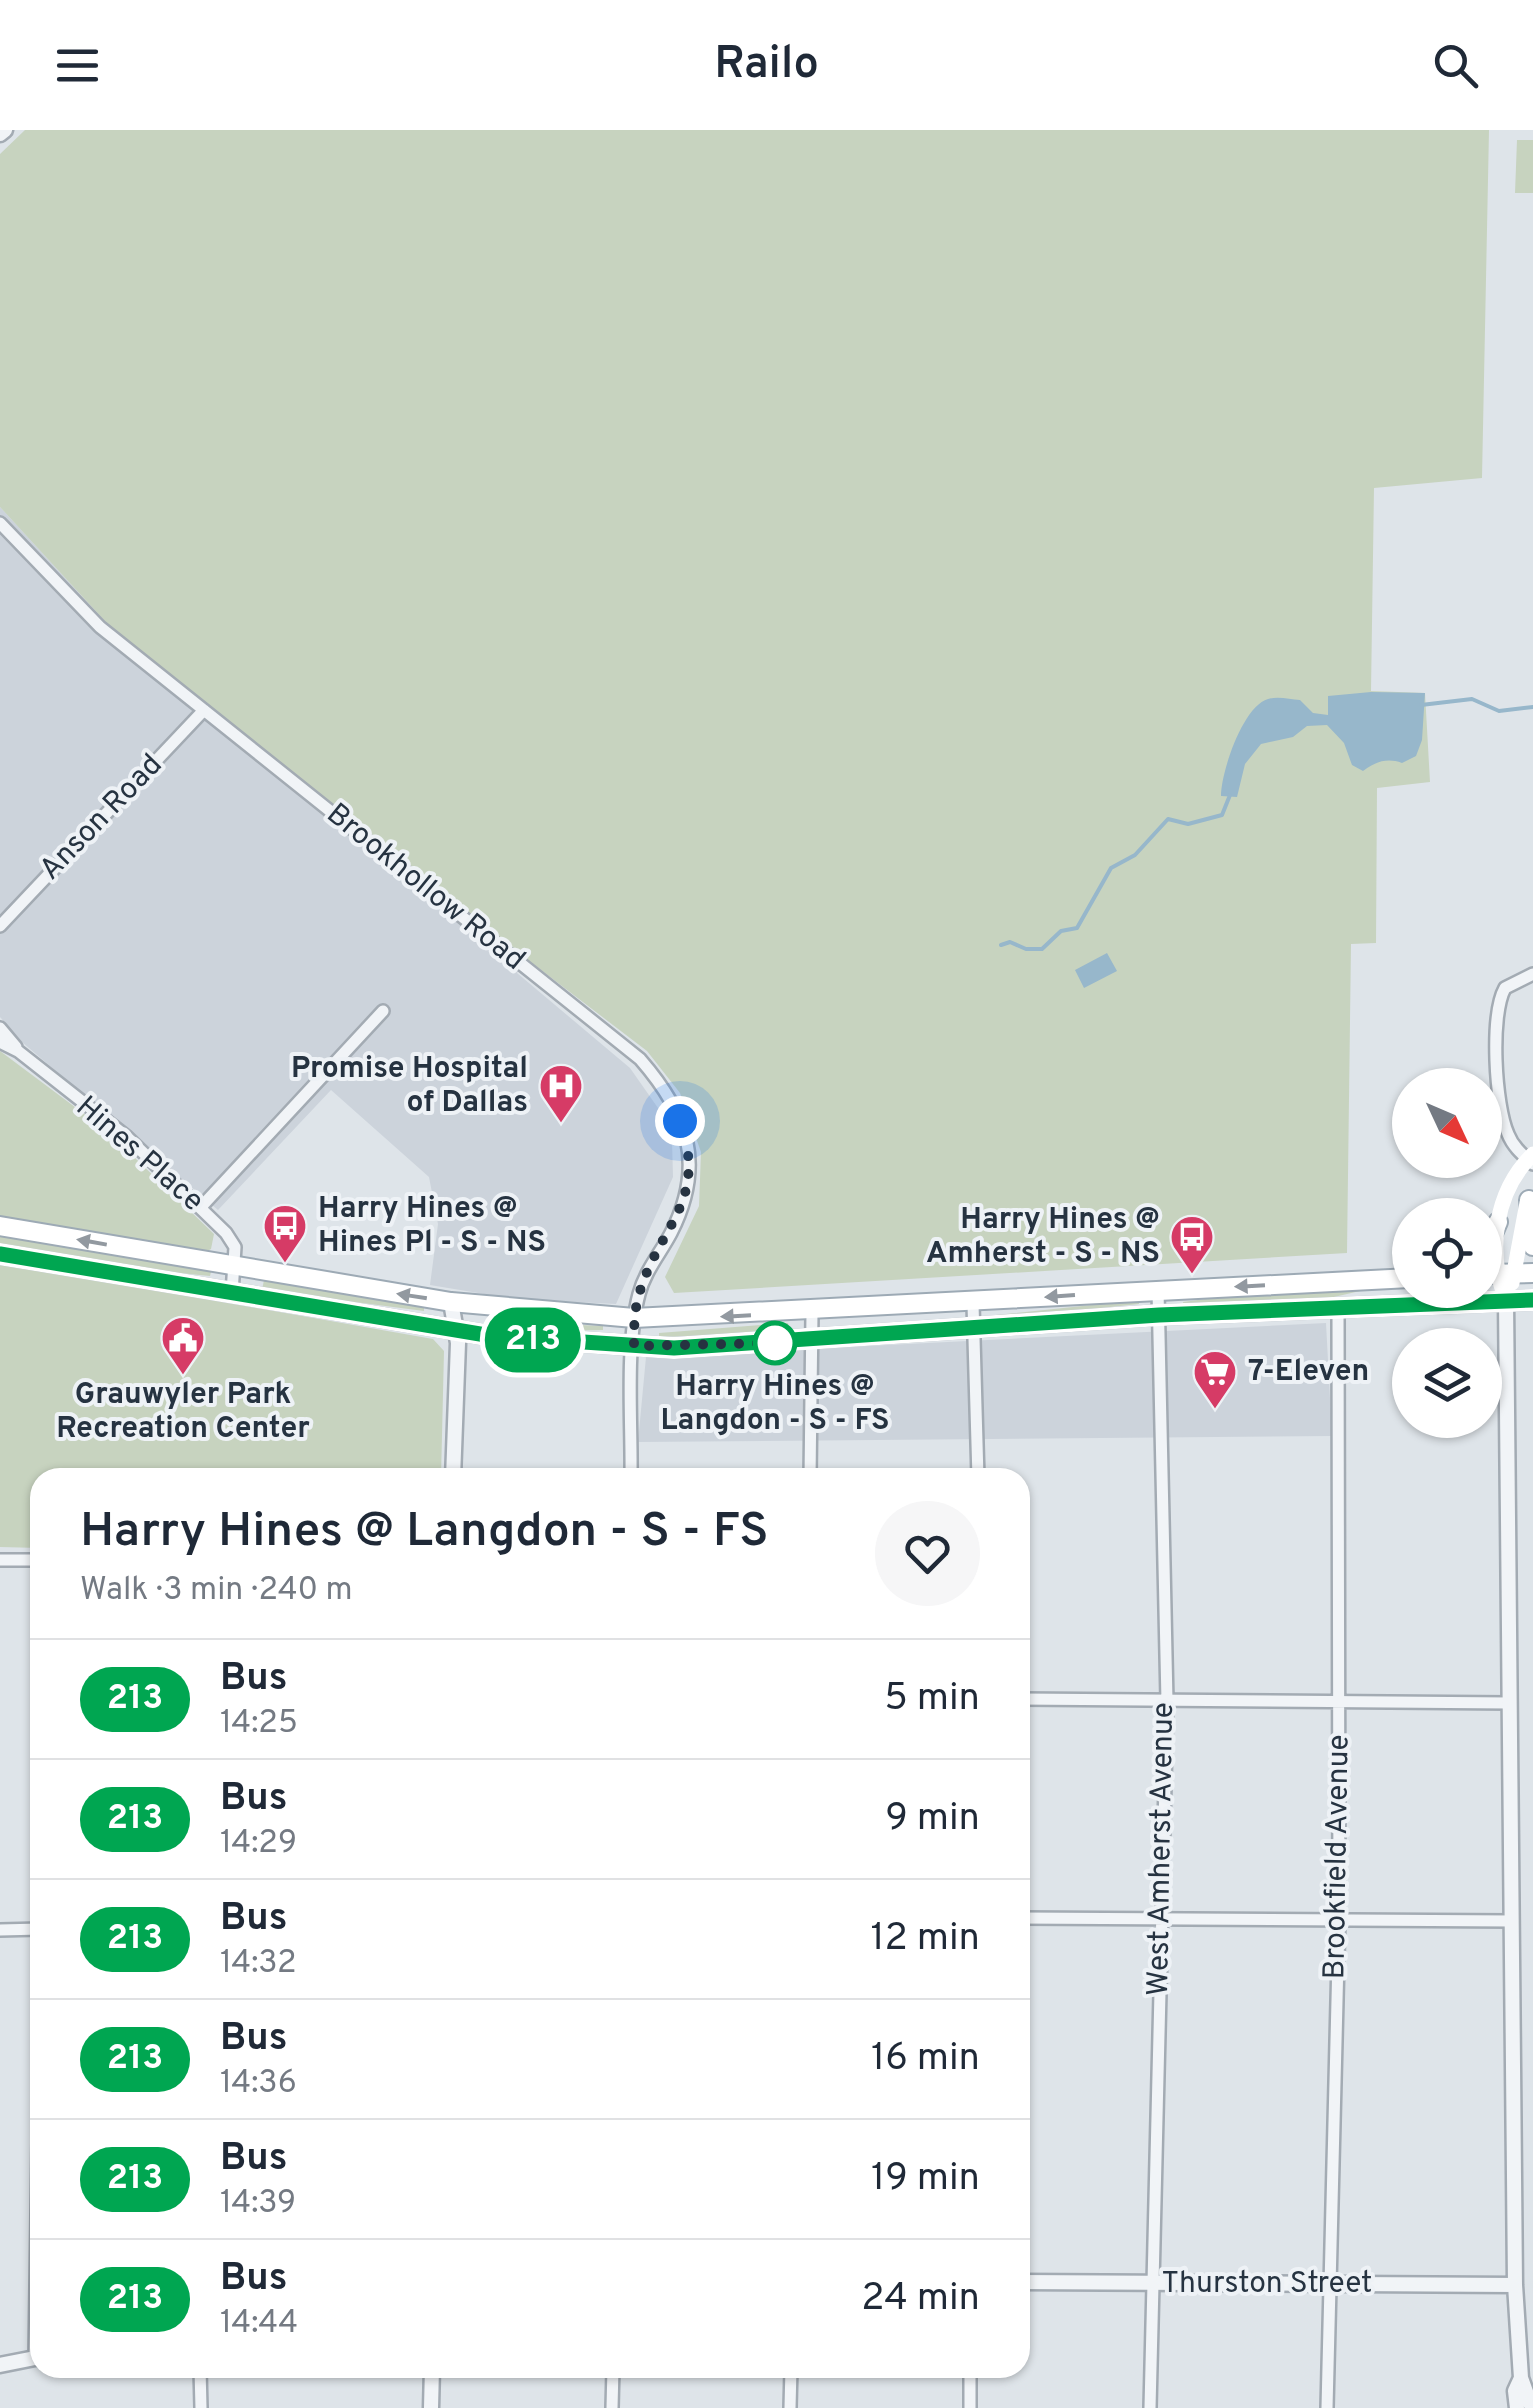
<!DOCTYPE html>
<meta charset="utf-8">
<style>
:root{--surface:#fff;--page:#f6f6f7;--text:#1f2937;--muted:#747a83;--line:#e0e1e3}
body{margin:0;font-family:Overpass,sans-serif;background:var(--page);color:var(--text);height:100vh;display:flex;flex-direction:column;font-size:38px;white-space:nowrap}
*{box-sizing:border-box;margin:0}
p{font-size:32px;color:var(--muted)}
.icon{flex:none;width:55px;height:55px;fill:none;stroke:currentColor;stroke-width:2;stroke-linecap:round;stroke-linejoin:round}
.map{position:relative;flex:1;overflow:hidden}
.details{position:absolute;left:30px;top:1338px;width:1000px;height:910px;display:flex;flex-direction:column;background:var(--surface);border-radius:30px;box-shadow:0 2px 8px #0004}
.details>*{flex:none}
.badge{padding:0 20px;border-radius:32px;font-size:35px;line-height:65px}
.needle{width:65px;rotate:134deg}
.tools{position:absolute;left:1392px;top:938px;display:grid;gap:20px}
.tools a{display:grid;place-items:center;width:110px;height:110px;border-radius:50%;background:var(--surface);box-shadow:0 2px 8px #0004;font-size:50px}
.you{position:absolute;width:50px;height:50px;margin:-25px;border:8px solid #fff;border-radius:50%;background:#1a73e8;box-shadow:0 0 0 15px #1a73e833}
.map>.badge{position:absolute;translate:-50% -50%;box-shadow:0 0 0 5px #fff}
.round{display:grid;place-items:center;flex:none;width:105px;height:105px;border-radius:52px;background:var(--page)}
.overview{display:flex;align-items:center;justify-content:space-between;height:170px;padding:0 50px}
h1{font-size:48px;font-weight:600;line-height:75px}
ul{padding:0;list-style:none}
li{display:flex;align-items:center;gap:30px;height:120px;padding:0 50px;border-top:2px solid var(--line)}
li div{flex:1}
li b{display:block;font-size:38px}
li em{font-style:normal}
li .badge{min-width:110px;font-weight:700;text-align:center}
header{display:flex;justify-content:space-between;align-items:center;height:130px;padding:0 50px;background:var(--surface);font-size:45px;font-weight:600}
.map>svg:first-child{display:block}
.built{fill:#ccd3db}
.green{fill:#c7d3bf}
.water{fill:#97b7cb}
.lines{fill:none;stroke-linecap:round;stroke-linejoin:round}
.stream{stroke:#97b7cb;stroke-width:4}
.minor-casing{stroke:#a3abb3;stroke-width:16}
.tertiary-casing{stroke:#a3abb3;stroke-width:19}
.primary-casing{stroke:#9daab5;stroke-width:22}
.minor{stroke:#f1f4f7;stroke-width:11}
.tertiary{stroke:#f1f4f7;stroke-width:14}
.secondary{stroke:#fff;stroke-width:15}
.primary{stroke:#fff;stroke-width:18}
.oneway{fill:#9299a0}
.line-casing{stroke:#fff;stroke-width:22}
.line{stroke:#00a651;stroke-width:15}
.walk{stroke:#263341;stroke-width:10;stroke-dasharray:0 18}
.stop-dot{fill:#fff;stroke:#00a651;stroke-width:5}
.labels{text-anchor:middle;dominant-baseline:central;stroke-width:8;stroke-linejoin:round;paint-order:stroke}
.street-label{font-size:30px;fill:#263341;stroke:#eef2f6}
.poi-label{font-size:30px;font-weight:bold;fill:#263341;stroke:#eef2f6;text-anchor:end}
.stop-label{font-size:30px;font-weight:bold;fill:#263341;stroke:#eef2f6}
</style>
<header><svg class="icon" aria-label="menu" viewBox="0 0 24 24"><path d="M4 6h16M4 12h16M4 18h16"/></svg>Railo<svg class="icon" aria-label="search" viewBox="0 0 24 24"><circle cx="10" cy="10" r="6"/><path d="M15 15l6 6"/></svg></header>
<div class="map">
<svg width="1533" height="2278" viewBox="0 0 1533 2278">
<rect width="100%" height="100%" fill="#dee4e9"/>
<path class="built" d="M0,377l115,125 411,326 -9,15 113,95 28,40 14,32 1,37 -57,127 -102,-5 -84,-14 8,-61 -9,-47 -98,-87 -113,120 -196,-168 -22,-25z
M1326,1193l6,113 -694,6 8,-85z"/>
<path class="green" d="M25,0h1464l-7,348 -108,10 -3,203 54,2 5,89 -53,6 -1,155 -25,1 -4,309 -673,40 -9,-16 34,-71 2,-54 -21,-59 -33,-42 -178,-136 -354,-283 -115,-125v-353z
M1517,10h16v53h-18z
M0,921l107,80 107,103 -3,15 -6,3 -205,-34z
M0,1106l211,36 -1,4 -82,-8 -128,-22z
M0,1133l433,76 11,12 -3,126 -401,1v70l-40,-1z
M264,1150l160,26v5l-162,-21z
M1373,1158l-52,12 -137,8 -1,-6 67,-9z
M1139,1170v4l-143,15v-4z
M486,1191l117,5v4l-57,1 -60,-5z
M788,1193l1,4 -59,8 -71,2v-4z"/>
<path class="water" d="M1371,562l54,1 -3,47 -6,16 -14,7c-14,-5 -26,-2 -39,8l-11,-6 -8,-22 -17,-18 -20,1 -14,11 -32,7 -16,20 -8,33 -16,-1c0,-24 22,-90 47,-97 9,-3 22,0 32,1l13,13 15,2v-19z
M1107,823l10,18 -33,17 -9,-18z"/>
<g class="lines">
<path class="stream" d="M1421,575l51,-6 27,12 34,-4
M1001,815l9,-3 16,7h16l19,-18 16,-3 34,-60 24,-13 33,-36 20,5 34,-9 8,-20"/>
<defs>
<path id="minor" d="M0,393l100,104 540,432c48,55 66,105 31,174 -11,21 -26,38 -32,61 -14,53 -7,128 -8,184
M0,796l204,-216
M0,898l16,19
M0,912l18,9 108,85 100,97 9,14 -3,46
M1533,1034c-10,-9 -20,-17 -25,-30 -13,-29 -18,-119 -3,-146l28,-14
M201,1077l182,-196
M973,1174l5,174
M810,1348l2,-165
M0,1430h40
M1020,1569l489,4
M1020,1788l492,3
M0,1800l40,-1
M35,2228l5,-357
M200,2238l1,40
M612,2278l1,-40
M790,2278l1,-40
M970,2278v-40
M1150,2278l17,-707 -9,-411
M1327,2278l12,-489 -1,-613"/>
<path id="tertiary" d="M0,4l5,-4
M1506,1170l9,985 6,93 11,30
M451,1172l7,41 -5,135
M1020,2152l495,3
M0,2235l40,-8
M431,2278l1,-40
M1517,2278l-2,-17 6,-13"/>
<path id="primary" d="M1529,1070l4,46
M0,1096l451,76 183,16 776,-40
M1485,1122l13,-30
M0,1124l492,82 182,12 485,-33 374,-15
M1485,1144l48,-1"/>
</defs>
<use href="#minor" class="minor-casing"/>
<use href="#tertiary" class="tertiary-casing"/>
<use href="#primary" class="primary-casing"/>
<use href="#minor" class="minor"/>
<use href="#tertiary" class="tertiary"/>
<path class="secondary" d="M1512,1153l15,-80
M1506,1170c-19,-48 -12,-108 27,-146"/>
<use href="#primary" class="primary"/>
</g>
<defs><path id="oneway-solid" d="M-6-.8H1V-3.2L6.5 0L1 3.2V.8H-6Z" transform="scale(2.5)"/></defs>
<g class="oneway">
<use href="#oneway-solid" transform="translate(92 1112) rotate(-170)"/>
<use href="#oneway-solid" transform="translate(1250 1156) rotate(177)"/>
<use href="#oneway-solid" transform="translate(412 1166) rotate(-171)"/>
<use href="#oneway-solid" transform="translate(1060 1166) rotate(176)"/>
<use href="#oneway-solid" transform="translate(736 1186) rotate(177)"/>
</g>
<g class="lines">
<defs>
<path id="line" d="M0,1124l492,82 182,12 485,-33 374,-15"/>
</defs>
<use href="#line" class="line-casing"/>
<use href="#line" class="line"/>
<path class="walk" d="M680,991c28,80 -19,103 -40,170 -6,18 -6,37 -6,55l141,-3"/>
</g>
<defs>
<symbol id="hospital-pin" viewBox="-11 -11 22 30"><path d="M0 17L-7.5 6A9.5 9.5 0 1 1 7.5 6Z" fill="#d63b66" stroke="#eef2f6"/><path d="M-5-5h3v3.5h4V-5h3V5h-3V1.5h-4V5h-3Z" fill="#fff"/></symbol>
<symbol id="bus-pin" viewBox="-11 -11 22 30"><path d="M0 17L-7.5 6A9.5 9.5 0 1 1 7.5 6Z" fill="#d63b66" stroke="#eef2f6"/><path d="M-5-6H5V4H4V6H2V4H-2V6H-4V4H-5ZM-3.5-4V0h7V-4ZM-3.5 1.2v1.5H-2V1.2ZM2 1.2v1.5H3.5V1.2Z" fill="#fff"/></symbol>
<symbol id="civic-pin" viewBox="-11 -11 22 30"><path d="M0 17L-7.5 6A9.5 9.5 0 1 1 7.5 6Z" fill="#d63b66" stroke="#eef2f6"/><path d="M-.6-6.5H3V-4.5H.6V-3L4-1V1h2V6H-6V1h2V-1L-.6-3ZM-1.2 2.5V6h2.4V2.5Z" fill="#fff"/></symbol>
<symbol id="supermarket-pin" viewBox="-11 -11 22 30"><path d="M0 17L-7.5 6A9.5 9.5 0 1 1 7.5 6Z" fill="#d63b66" stroke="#eef2f6"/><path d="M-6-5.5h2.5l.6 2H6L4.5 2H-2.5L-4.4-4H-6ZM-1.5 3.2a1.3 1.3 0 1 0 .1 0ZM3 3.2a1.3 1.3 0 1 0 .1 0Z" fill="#fff"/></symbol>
</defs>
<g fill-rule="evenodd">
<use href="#hospital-pin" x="536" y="931" width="50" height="68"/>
<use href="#bus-pin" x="260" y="1071" width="50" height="68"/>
<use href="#bus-pin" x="1167" y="1082" width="50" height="68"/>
<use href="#civic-pin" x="158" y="1183" width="50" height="68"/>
<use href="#supermarket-pin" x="1190" y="1217" width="50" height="68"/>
</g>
<circle class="stop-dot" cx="775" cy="1213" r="20"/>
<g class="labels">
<g class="street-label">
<text transform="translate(102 688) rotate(-46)">Anson Road</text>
<text transform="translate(425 758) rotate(39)">Brookhollow Road</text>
<text transform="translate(139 1025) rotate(41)">Hines Place</text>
<text transform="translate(1162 1719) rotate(-89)">West Amherst Avenue</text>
<text transform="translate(1338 1727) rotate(-89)">Brookfield Avenue</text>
<text x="1267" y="2154">Thurston Street</text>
</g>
<g class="poi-label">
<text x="528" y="939">Promise Hospital<tspan x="528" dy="34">of Dallas</tspan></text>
<text x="318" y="1079" text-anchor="start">Harry Hines @<tspan x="318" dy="34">Hines Pl - S - NS</tspan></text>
<text x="1160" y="1090">Harry Hines @<tspan x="1160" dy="34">Amherst - S - NS</tspan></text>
<text x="1248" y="1242" text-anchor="start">7-Eleven</text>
<text x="183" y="1265" text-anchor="middle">Grauwyler Park<tspan x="183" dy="34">Recreation Center</tspan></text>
</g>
<g class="stop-label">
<text x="775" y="1257">Harry Hines @<tspan x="775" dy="34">Langdon - S - FS</tspan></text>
</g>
</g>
</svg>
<div class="tools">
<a><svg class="needle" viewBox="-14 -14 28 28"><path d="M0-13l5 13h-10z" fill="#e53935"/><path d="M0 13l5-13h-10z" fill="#747a83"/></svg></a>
<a><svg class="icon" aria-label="locate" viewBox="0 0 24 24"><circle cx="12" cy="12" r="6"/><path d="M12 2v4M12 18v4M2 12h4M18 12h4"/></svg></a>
<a><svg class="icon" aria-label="layers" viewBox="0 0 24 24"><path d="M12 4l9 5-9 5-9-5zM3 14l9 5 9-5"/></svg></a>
</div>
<div class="you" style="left:680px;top:991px"></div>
<b class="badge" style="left:533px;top:1210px;background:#00a651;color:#fff">213</b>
<section class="details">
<div class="overview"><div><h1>Harry Hines @ Langdon - S - FS</h1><p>Walk · 3 min · 240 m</p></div><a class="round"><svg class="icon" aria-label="heart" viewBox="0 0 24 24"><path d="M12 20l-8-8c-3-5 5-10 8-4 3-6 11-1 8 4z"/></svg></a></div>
<ul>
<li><span class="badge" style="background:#00a651;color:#fff">213</span><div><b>Bus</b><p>14:25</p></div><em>5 min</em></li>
<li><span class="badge" style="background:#00a651;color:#fff">213</span><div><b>Bus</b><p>14:29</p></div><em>9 min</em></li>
<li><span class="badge" style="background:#00a651;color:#fff">213</span><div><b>Bus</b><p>14:32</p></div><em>12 min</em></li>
<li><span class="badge" style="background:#00a651;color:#fff">213</span><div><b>Bus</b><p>14:36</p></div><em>16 min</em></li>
<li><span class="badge" style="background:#00a651;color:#fff">213</span><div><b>Bus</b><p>14:39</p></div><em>19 min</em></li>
<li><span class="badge" style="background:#00a651;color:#fff">213</span><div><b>Bus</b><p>14:44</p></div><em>24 min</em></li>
</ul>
</section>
</div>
